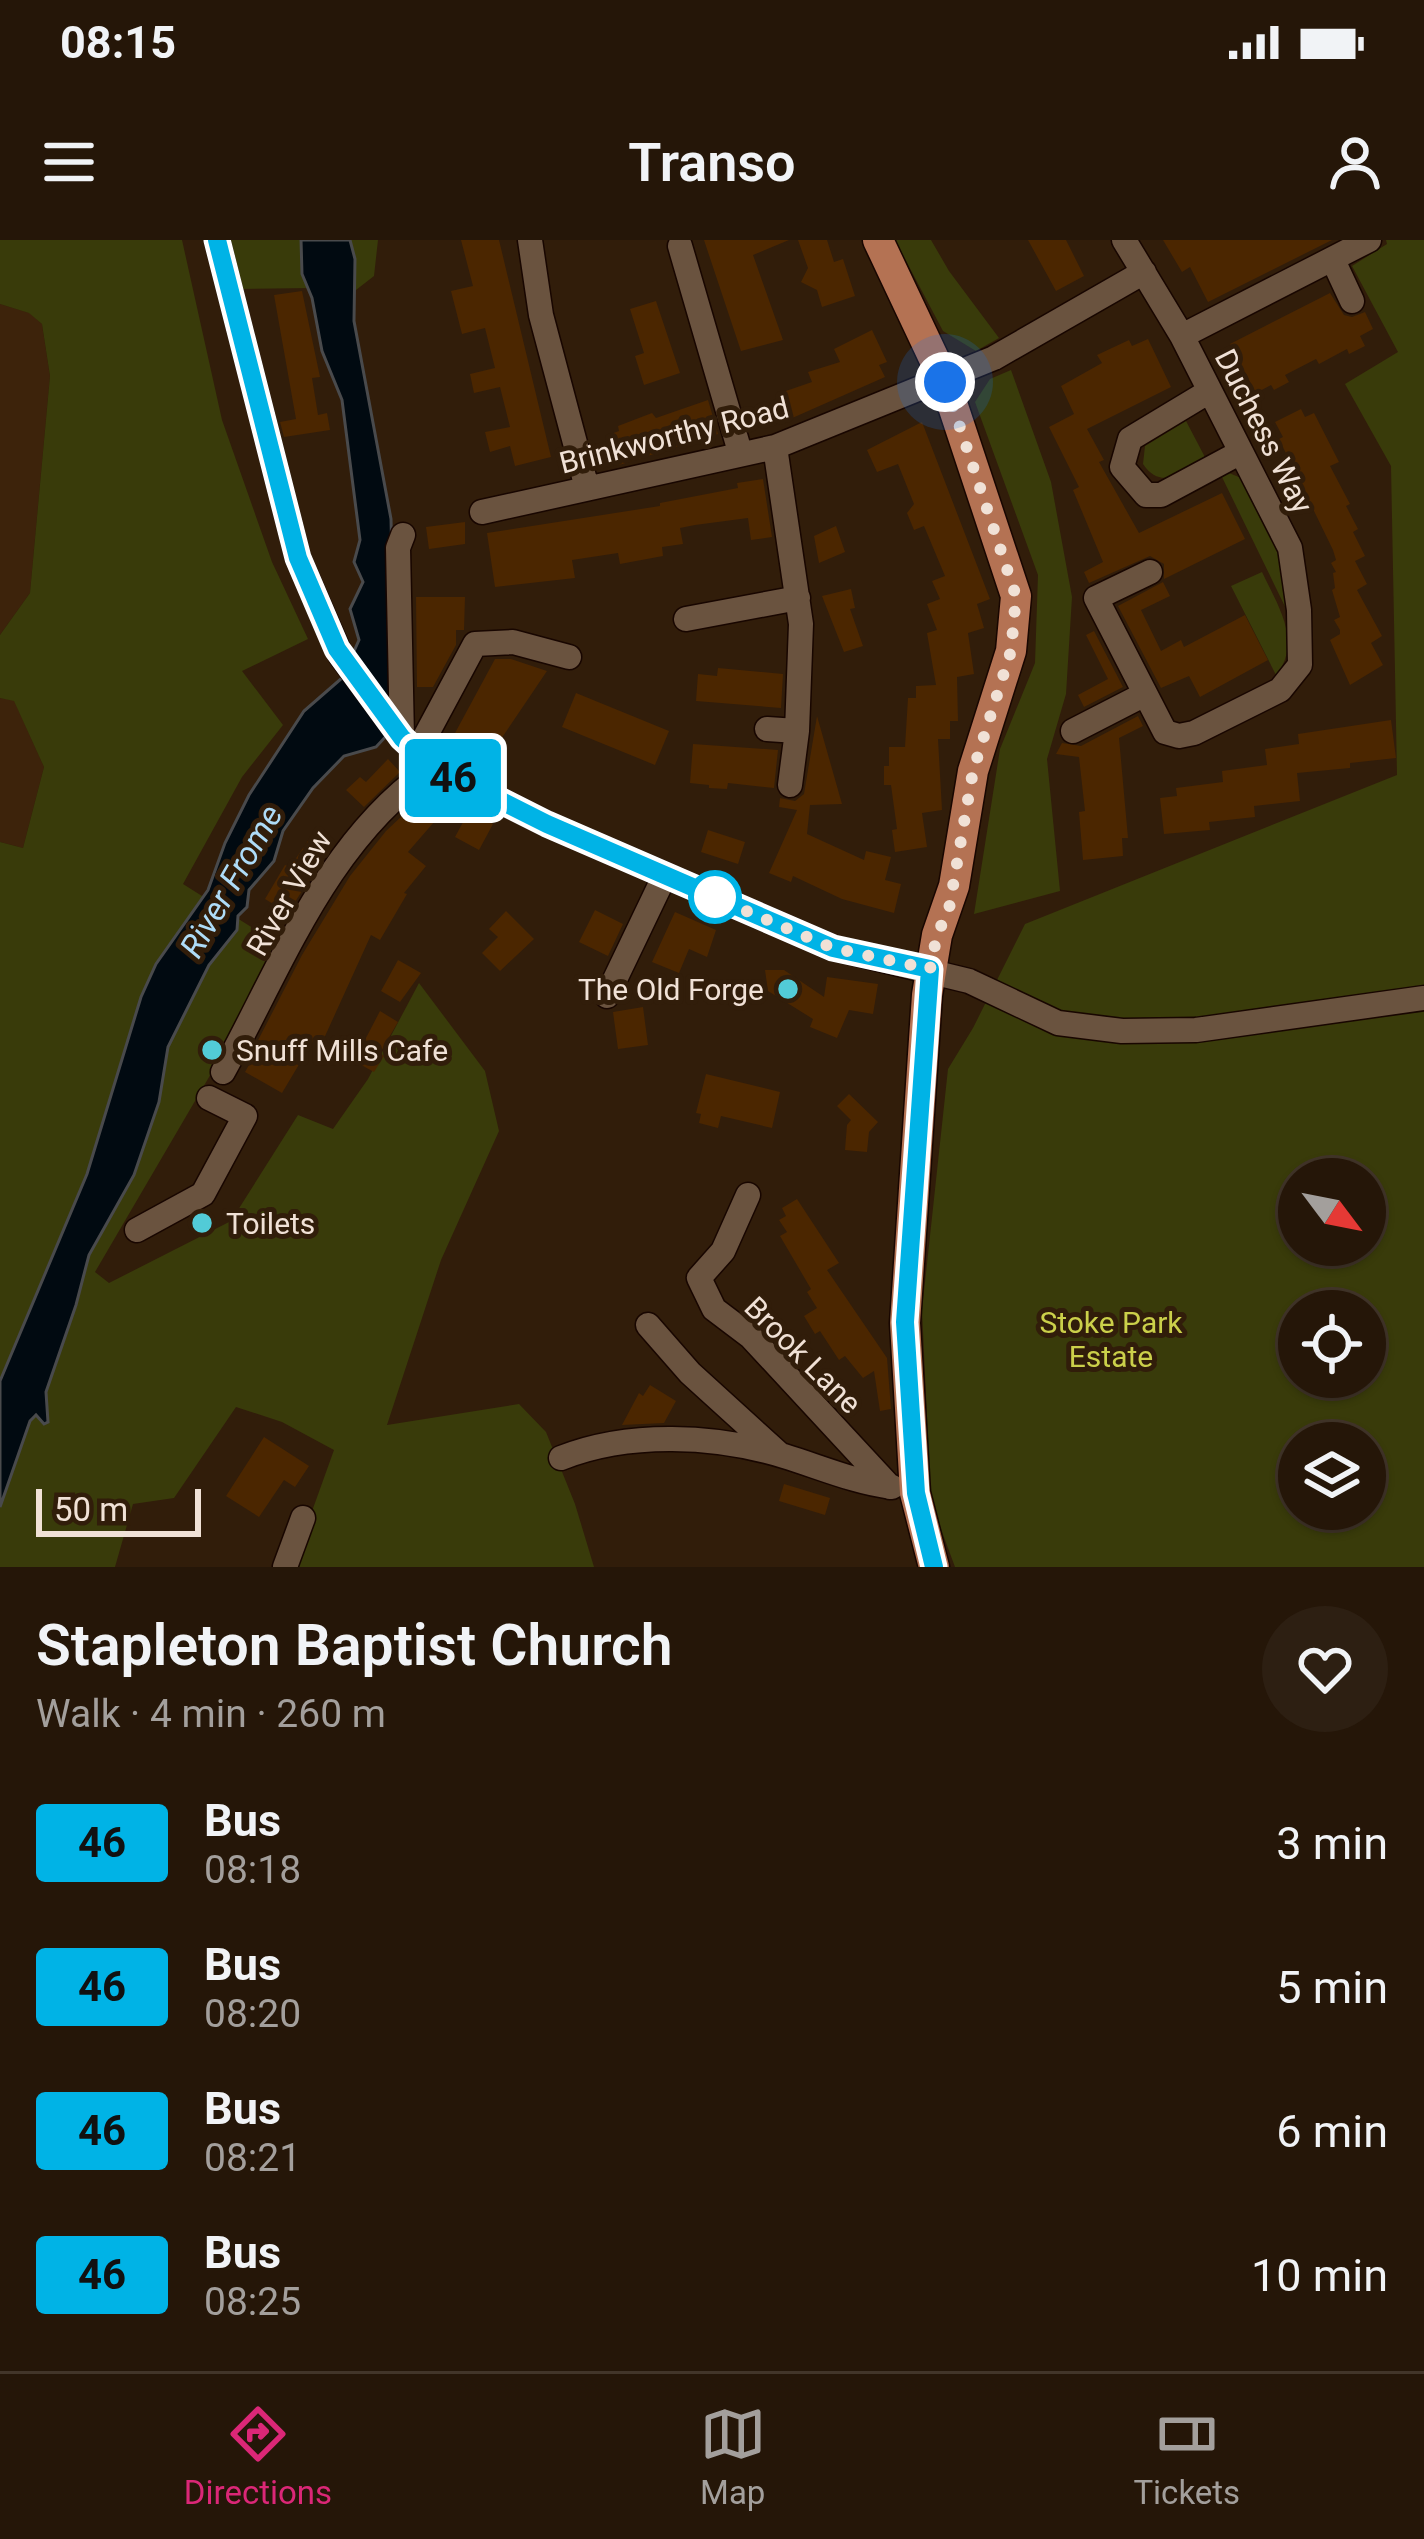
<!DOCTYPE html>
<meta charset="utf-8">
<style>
:root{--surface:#251608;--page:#2d1f12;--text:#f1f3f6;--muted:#a39f9c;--line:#423529;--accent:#db2777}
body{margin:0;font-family:Roboto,sans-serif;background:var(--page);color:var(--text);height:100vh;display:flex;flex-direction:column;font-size:45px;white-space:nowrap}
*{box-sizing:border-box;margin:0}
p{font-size:39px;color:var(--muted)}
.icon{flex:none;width:66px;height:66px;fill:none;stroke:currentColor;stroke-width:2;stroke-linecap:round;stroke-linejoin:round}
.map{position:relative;height:1327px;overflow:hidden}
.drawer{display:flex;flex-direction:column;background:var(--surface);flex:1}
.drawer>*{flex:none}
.badge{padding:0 24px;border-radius:9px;font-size:42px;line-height:78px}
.needle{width:78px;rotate:122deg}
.buttons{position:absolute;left:1278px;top:918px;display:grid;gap:24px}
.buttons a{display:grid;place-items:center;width:108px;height:108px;border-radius:50%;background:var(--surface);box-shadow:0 3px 9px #0004,0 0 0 3px var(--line);font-size:60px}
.scale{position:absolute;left:36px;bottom:30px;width:165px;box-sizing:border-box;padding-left:12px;border:6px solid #f0e1d6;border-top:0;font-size:33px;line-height:42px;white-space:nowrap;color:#f0e1d6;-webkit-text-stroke:9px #311d0a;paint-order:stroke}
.you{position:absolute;width:60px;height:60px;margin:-30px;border:9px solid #fff;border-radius:50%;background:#1a73e8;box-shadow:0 0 0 18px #1a73e833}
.map>.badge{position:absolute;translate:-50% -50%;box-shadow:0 0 0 6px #fff}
.round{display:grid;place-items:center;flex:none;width:126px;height:126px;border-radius:63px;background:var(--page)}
.overview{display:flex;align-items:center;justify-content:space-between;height:204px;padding:0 36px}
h1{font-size:57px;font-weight:600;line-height:90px}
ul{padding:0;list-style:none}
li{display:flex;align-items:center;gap:36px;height:144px;padding:0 36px}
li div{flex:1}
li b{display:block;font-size:45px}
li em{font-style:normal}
li .badge{min-width:132px;font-weight:700;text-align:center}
.status{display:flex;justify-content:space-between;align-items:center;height:84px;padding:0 60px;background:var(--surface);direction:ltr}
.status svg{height:33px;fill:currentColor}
header{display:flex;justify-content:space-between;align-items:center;height:156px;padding:0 36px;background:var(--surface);font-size:54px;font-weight:600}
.tab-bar{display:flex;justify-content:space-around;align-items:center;height:168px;border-top:3px solid var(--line);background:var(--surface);font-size:33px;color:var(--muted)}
.tab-bar a{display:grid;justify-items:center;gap:6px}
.tab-bar .current{color:var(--accent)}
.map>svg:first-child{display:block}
.built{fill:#3d230b}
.green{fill:#393b0a;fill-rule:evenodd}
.water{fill:#010a11;stroke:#494a4c;stroke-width:3}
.building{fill:#4b2600}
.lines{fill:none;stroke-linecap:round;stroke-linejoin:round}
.minor-casing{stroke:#180600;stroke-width:27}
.major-casing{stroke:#180600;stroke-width:33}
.minor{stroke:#6a533f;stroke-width:24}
.major{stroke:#b47253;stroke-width:30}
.line-casing{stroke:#fff;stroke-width:27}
.line{stroke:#00b3e6;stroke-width:18}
.walk{stroke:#f0e1d6;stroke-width:12;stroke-dasharray:0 21.6}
.stop-dot{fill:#fff;stroke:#00b3e6;stroke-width:6}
.poi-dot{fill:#52cbd7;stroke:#311d0a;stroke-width:4.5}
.labels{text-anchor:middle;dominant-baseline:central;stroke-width:10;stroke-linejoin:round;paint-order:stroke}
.street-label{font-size:30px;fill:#f0e1d6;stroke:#311d0a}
.poi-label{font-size:30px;fill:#f0e1d6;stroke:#311d0a;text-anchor:start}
.park-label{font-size:30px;fill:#cbd04a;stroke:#311d0a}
.water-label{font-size:33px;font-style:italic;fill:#aedcf8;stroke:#311d0a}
</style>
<div class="status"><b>08:15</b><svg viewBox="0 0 49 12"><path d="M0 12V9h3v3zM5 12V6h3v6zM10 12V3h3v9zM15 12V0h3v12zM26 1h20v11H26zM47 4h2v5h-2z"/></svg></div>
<header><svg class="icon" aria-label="menu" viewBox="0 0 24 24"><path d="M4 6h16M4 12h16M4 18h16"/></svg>Transo<svg class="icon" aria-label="person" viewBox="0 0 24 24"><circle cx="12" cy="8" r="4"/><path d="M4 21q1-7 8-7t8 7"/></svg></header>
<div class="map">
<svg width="1424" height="1327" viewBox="0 0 1424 1327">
<rect width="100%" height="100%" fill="#311d0a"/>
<path class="built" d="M0,64l30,9 12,11 8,52 -20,217 -30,42z
M0,458l14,2 30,67 -21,81 -23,-6z"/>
<path class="green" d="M0,0h182l40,180 50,142 36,77 -66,32 41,54 -41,52 -59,107 95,60 -59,116 -124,212 14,11 122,-62 67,-106 35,14 35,-50 51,-96 66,88 14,60 -58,129 -54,165 132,-21 27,28 29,72 19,63h-302l42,-117 -52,-28 -46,-15 -62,91 -41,6 -18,63h-115v-725l23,6 21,-81 -30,-66 -14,-3v-63l30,-42 20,-217 -8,-52 -13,-11 -29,-9z
M230,0h148l-4,36 -27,21 -35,-9 -74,1z
M895,0h36l18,31 50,67 -23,13 -33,-20z
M1386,0h38v1327h-469l-24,-65 -9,-192 26,-241 25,-41 52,-104 372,-149 -6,-309 -46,-82 53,-32 -46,-86 35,-22zM1299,939h66v66h-66zM1299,1071h66v66h-66zM1299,1203h66v66h-66z
M1011,130l40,112 21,115 -6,97 -19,65 13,132 -86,23 26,-165 35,-86 3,-88 -63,-173 15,-23z
M1186,181l21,40c-24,11 -46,30 -64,3l2,-18z
M1229,233l17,7 36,63 10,78 -71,-146z
M1262,332c15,32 41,70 14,103l-45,-89z"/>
<path class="water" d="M301,0h49l5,19 -1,62 37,198 3,133 -4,80 -14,15 -32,9 -31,32 -30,43 -9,30 -25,29 -2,17 -9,9 -1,14 -28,35 -41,82 -9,55 -25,73 -45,80 -13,50 -30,87 2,30 -4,2 -8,-9 -6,6 -30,86v-126l87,-207 54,-177 15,-33 52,-74 17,-47 24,-48 55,-84 38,-33 17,-38 -9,-31 13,-27 -9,-20 6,-22 -18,-140 -20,-49 -10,-53 -10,-24z"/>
<path class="building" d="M461,0h38l52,217 -36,9 -5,-20 -20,6 -5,-20 25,-5 -10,-40 -26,6 -4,-19 25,-6 -10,-40 -23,6 -11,-43 22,-5z
M704,0h85l-36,15 30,85 -42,11z
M798,0h29l7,22 9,-3 12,37 -33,11 -5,-17 -16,-8 7,-14z
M1028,0h38l18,36 -28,15z
M1163,0h169l-124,62 -18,-35 -8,5z
M302,51l18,86 -8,1 6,37 9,-2 3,17 -46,7 -4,-15 16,-3 -22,-124z
M1330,53l14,22 8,2 13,-5 8,17 -13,7 5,10 -16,8 -2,-5 -28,15 -3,-5 -31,16 4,7 -15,8 -3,-5 -15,8 -26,-49z
M656,61l24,72 -36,12 -9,-29 9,-3 -14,-44z
M872,90l15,32 -8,3 6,12 -95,42 -7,-27 29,-10 -4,-10 32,-10 -6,-13z
M1148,99l23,48 -84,42 17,31 -5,2 40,71 83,-40 23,46 -81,40v-15l-14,-8 -61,27 -5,-11 19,-10 -30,-72 6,-3 -30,-60 25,-13 -13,-28 41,-23 -5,-8 32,-15 3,6z
M708,160l10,34 -99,31 -11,-30 11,-4 -1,-5 34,-13 4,5z
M1301,169l4,8 9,-4 25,49 -9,4 20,38 -4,2 12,23 -5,3 12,24 -10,5 12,23 -10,6 25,46 -11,7 12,22 -33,20 -20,-45 10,-6v-4l-6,-10 6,-3 -8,-27 3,-2 -2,-15 3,-1 -5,-9 5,-3 -3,-10 -54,-111 4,-2 -8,-15z
M922,182l68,177 -13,5 7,24 -16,5 6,41 -17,3 1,44h-8v18h-12l4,71 -20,3 5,34 -32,5 -3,-22 5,-1 -6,-44h-7v-19h5v-19h16l3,-49h8v-12l20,-1 -9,-52 10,-3 -10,-26 13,-5 -8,-18 13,-5 -21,-50 -10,4 -7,-17 7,-9 -16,-40 -21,8 -10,-22z
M763,239l9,58 -21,3 -3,-22 -53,7 -15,3 3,16 -21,3 1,9 -43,8 -2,-11 -46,7 3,18 -80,9 -8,-54 173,-27v-3l78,-15 -1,-5z
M465,282v22l-36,5 -3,-22z
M836,286l9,26 -26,11 -5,-27z
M1163,342l7,14 -29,14 20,41 20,-11 3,7 61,-32 23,45 -68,37 -11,-21 -28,12 -43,-82z
M851,349l4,19 -5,1 13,37 -19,6 -22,-56z
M416,357h49l-1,33h-8v15l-23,42h-16z
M1094,391l29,56 -39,20 -6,-12 30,-16 -22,-44z
M495,419h16l36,12 -56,83 -36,-21z
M718,428l65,6 -2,34 -85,-7 2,-27 19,2z
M576,453l93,38 -14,34 -93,-38z
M817,476l25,88 -32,1 -3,29 57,26 2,-9 25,6 -6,23 16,4 -7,29 -52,-14 -49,-23 -2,6 -22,-9 28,-63 -18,-3 1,-9 15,3 9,-7z
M1138,476l5,10 -24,12 9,100h-6l1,18 -40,4 -4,-48 6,-1 -6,-54 -23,-3 6,-11 19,3z
M1391,480l5,38 -46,5v5l-53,5 3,28 -46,5 1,11 -46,5 1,8 -46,4 -4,-36 17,-2 -1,-8 47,-6 -1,-11 45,-6 -2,-16 34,-5 -1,-10z
M693,504l85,6 -4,38 -46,-5 -1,6 -18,-1v-3l-19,-2z
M388,519l12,13 -36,35 -18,-17 14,-13 6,5z
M421,558l20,16 -33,38 18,14 -22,27 3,1 -27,46 -9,-5 -50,110 -8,-4 -31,52 -37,-21 12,-21 -4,-1 49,-95 48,-79 36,-45z
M469,571l24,13 -14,26 -24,-13z
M708,590l37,12 -7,22 -37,-12z
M312,595l18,12 -42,66 -23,-14 20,-34 5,2z
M595,670l28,14 -15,32 -29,-14z
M506,671l28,28 -34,32 -18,-18 16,-16 -9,-8z
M675,672l41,18 -9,27 -18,-8 -10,24 -27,-11z
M398,720l23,13 -21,29 -19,-11z
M765,730h19l40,27 3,-20 51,7 -5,30 -24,-4 -12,28 -27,-11 3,-8 -45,-28z
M643,767l5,38 -30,4 -5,-37z
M380,771l18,11 -18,31 4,3 -10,16 -20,-11z
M706,834l74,18 -8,36 -51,-12 -3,12 -19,-5 2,-9 -5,-1z
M849,854l29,28 -9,10 -2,20 -22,-2 2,-25 4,-5 -14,-14z
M797,959l42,64 -12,7 60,88 4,51 -11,2 -6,-40 -11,7 -18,-22 -6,4 -19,-29 -5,3 -11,-18 13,-8 -10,-16 4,-3 -31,-53 7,-4 -8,-12 7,-4 -4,-8z
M650,1145l26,16 -12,22 -42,2 17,-32 4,3z
M264,1197l45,29 -14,21 -11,-7 -25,37 -33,-21z
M784,1244l46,14 -5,17 -46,-14z"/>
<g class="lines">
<defs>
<path id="minor" d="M217,0l81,318 43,98 61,82 32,29 113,57 286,124 136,33 89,42 64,8 74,-1 228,-32
M530,0l11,75 46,173
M1124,0l58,96 108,212 9,62 1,55 -20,25 -86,43 -15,3 -14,-4 -69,-134 54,-26
M680,6l60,206
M1333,20l19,41
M1182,96l187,-96
M1208,152l-78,47 -8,28 24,28h15l80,-43
M775,207l26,177 -4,107 -7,54
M482,272l293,-65 219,-89 150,-86
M686,379l112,-21
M767,489l30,2
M1073,491l72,-37
M402,498l-4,-190 5,-13
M417,512l58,-108 38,-2 56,15
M607,756l58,-121
M223,832c59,-107 105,-234 211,-305
M748,955l-25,56 -24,27 15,31 37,28 139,150
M137,990l66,-36 42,-78 -36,-18
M648,1085l42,48 88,80
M561,1218c68,-27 154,-23 223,-2 36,11 70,26 108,31
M285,1327l18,-49"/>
<path id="major" d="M878,0l67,142 71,214 -5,55 -38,120 -19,115 -17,49 -10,60 -22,328 10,170 19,74"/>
</defs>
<use href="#minor" class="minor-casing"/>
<use href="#major" class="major-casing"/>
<use href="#minor" class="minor"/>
<use href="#major" class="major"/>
</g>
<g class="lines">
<defs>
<path id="line" d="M217,0l81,318 39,91 65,89 32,29 113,57 286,124 97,21 -25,353 11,171 18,74"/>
</defs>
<use href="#line" class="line-casing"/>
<use href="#line" class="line"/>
<path class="walk" d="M715,657l-4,-1 122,52 97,21 7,-34 12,-26 24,-138 38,-120 5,-55 -71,-214"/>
</g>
<circle class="stop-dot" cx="715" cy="657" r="24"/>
<g class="poi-dot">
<circle cx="788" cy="749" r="12"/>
<circle cx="212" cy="810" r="12"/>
<circle cx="202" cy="983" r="12"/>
</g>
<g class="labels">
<g class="street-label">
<text transform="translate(1264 191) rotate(63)">Duchess Way</text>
<text transform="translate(674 195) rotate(-14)">Brinkworthy Road</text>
<text transform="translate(289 653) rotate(-60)">River View</text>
<text transform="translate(803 1115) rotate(45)">Brook Lane</text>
</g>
<g class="poi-label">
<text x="764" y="749" text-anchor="end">The Old Forge</text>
<text x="236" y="810">Snuff Mills Cafe</text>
<text x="226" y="983">Toilets</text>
</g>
<g class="park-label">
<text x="1111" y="1082">Stoke Park<tspan x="1111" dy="34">Estate</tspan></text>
</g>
<g class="water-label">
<text transform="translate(231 641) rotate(-60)">River Frome</text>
</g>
</g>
</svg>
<div class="buttons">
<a><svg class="needle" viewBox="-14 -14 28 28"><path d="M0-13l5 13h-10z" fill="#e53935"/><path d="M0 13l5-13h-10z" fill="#a39f9c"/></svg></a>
<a><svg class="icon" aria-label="locate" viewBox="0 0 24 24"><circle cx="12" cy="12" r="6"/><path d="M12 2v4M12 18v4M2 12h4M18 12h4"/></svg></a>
<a><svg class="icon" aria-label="layers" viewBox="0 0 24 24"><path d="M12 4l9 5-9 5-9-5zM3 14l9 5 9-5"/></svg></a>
</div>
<div class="scale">50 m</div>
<div class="you" style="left:945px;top:142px"></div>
<b class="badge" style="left:453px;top:538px;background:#00b3e6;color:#111">46</b>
</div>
<section class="drawer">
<div class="overview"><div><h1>Stapleton Baptist Church</h1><p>Walk · 4 min · 260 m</p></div><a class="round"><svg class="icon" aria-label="heart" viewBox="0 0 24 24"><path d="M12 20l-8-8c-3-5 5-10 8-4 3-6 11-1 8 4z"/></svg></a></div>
<ul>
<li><span class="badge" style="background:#00b3e6;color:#111">46</span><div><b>Bus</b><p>08:18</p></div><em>3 min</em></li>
<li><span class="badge" style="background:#00b3e6;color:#111">46</span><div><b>Bus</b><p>08:20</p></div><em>5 min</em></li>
<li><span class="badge" style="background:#00b3e6;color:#111">46</span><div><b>Bus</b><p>08:21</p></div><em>6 min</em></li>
<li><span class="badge" style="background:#00b3e6;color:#111">46</span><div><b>Bus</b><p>08:25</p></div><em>10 min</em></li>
</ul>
</section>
<nav class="tab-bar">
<a class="current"><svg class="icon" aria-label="directions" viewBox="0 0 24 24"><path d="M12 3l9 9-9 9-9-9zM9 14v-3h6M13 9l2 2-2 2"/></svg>Directions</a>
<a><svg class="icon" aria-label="map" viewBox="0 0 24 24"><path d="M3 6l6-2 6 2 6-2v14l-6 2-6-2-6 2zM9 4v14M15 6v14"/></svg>Map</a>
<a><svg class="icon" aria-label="tickets" viewBox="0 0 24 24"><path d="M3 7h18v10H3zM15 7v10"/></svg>Tickets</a>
</nav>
